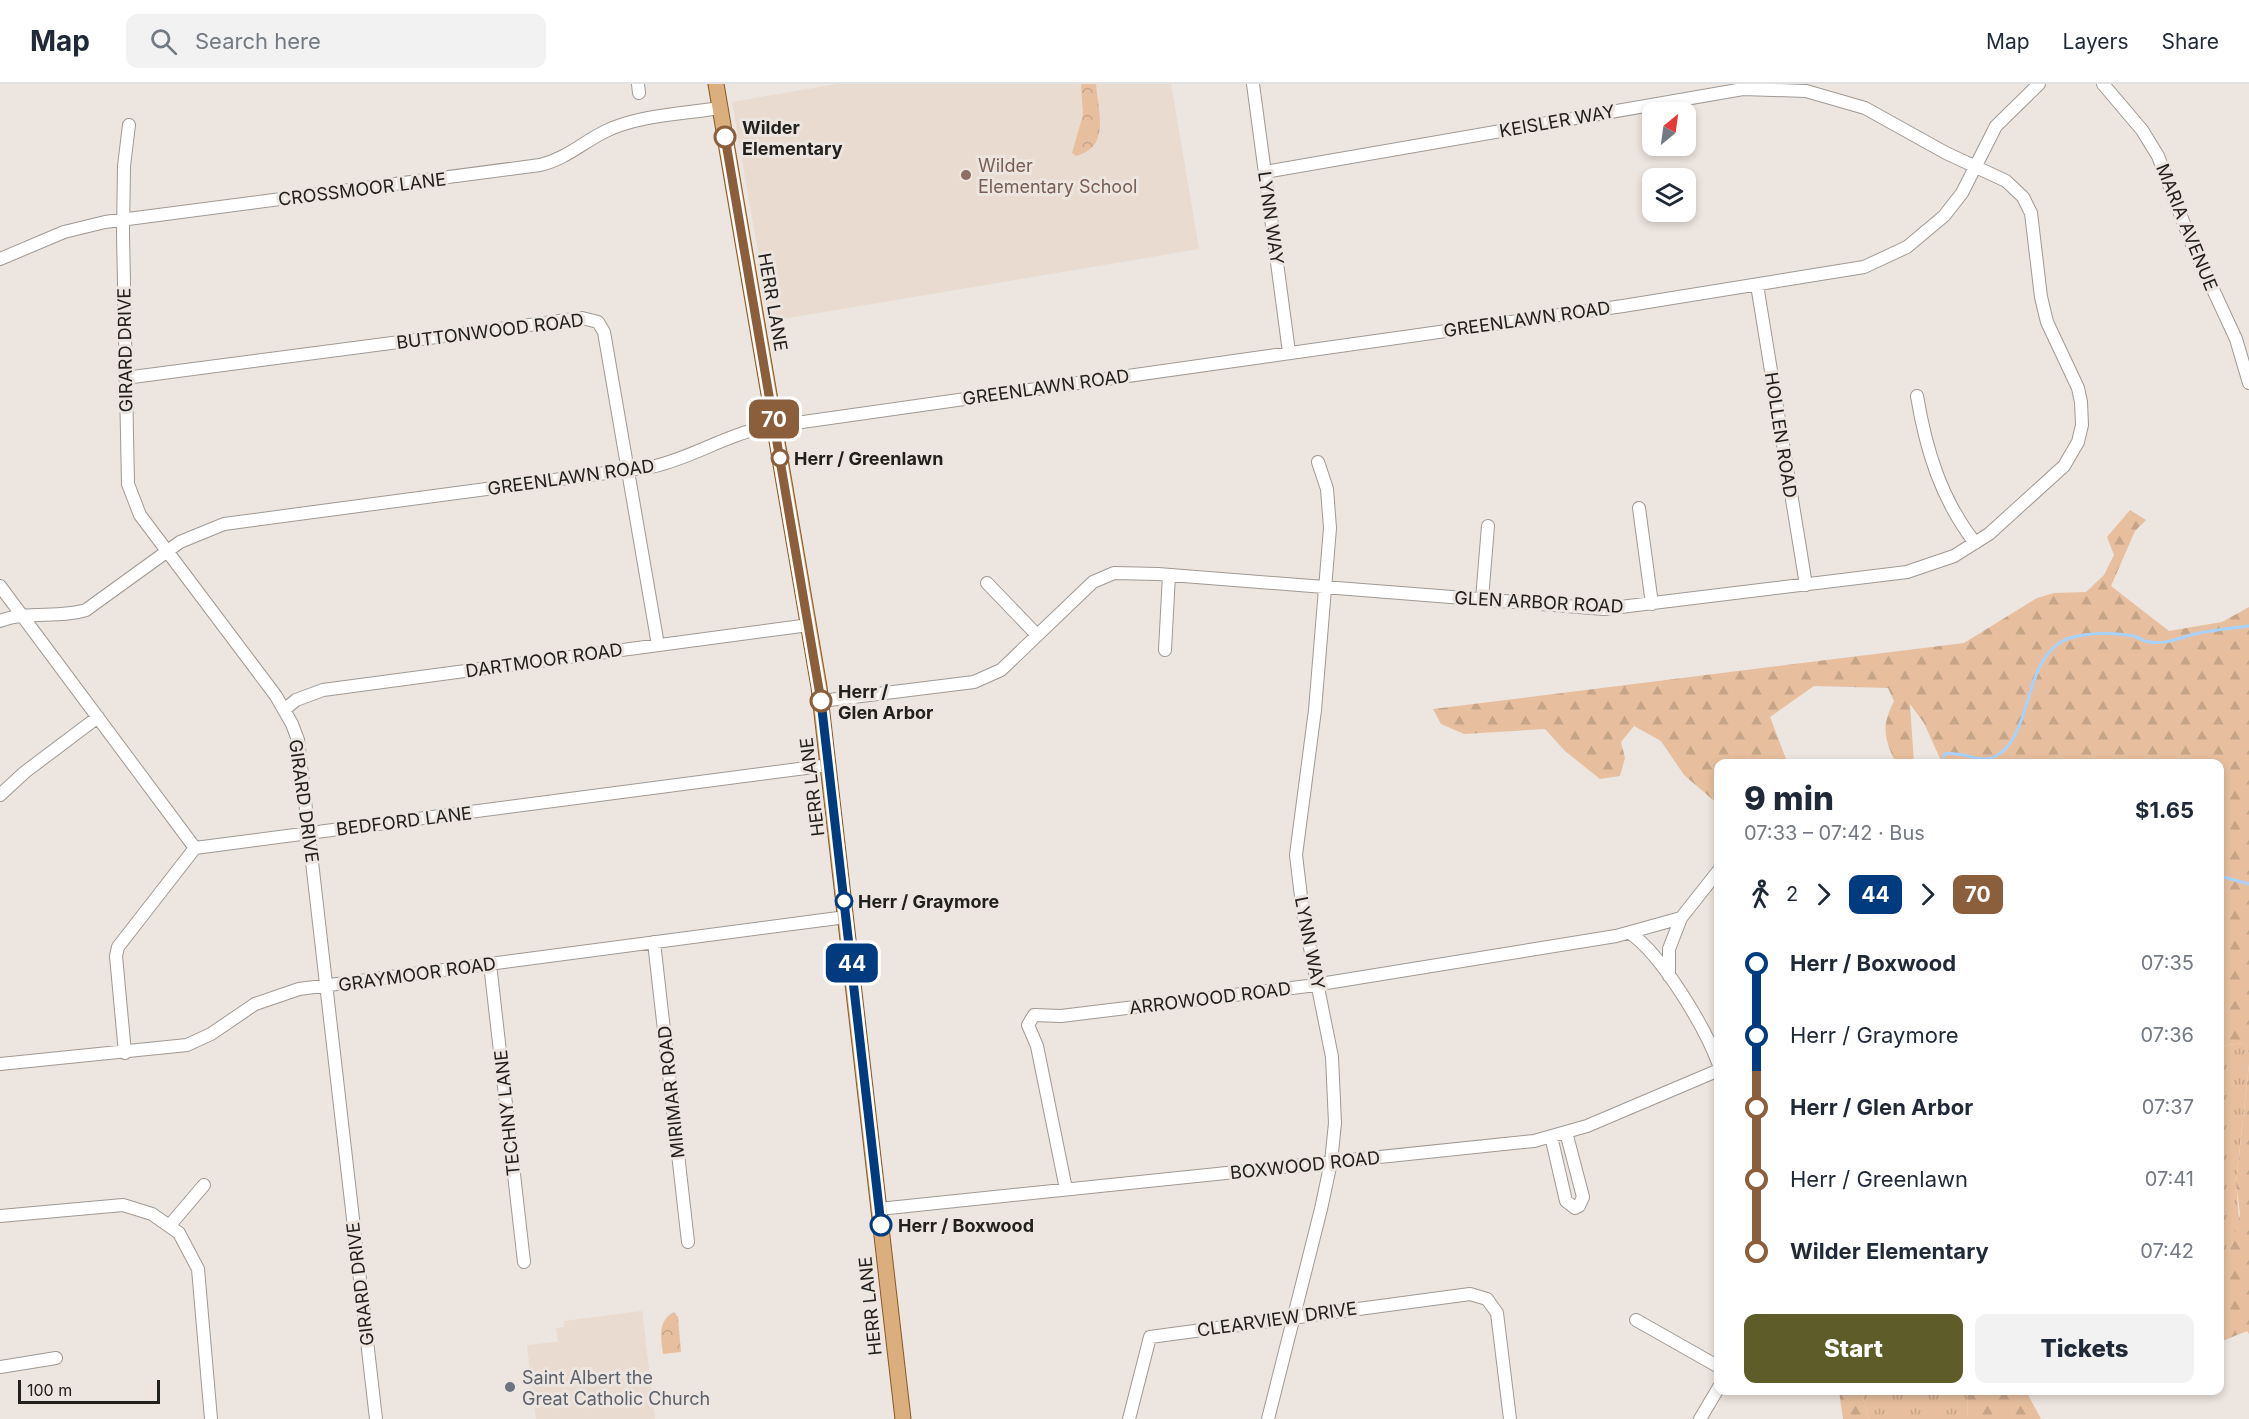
<!DOCTYPE html>
<meta charset="utf-8">
<style>
:root{--surface:#fff;--page:#f2f2f3;--text:#1f2937;--muted:#747a83;--line:#e0e1e3;--accent:#5e5d2a}
body{margin:0;font-family:Inter,sans-serif;background:var(--page);color:var(--text);height:100vh;display:flex;flex-direction:column;font-size:22px;white-space:nowrap}
*{box-sizing:border-box;margin:0}
p{font-size:20px;color:var(--muted)}
.icon{flex:none;width:33px;height:33px;fill:none;stroke:currentColor;stroke-width:2;stroke-linecap:round;stroke-linejoin:round}
.map{position:relative;flex:1;overflow:hidden}
.side{position:absolute;left:1714px;top:675px;width:510px;height:636px;display:flex;flex-direction:column;background:var(--surface);border-radius:12px;box-shadow:0 3px 9px #0003}
.side>*{flex:none}
.badge{padding:0 12px;border-radius:9px;font-size:21px;line-height:39px}
.needle{width:39px;rotate:29deg}
.fabs{position:absolute;left:1642px;top:18px;display:grid;gap:12px}
.fabs a{display:grid;place-items:center;width:54px;height:54px;border-radius:12px;background:var(--surface);box-shadow:0 3px 9px #0003;font-size:30px}
.scale{position:absolute;left:18px;bottom:15px;width:142px;box-sizing:border-box;padding-left:6px;border:3px solid #22201d;border-top:0;font-size:16px;line-height:21px;white-space:nowrap;color:#22201d;-webkit-text-stroke:4px #ede5df;paint-order:stroke}
.map>.badge{position:absolute;translate:-50% -50%;box-shadow:0 0 0 3px #fff}
.legs{display:flex;align-items:center;gap:9px;height:66px;padding:0 30px;font-size:20px}
.legs p{margin-inline-start:auto}
.summary{display:flex;align-items:center;justify-content:space-between;height:102px;padding:0 30px}
h1{font-size:33px;font-weight:800;line-height:45px}
.action{display:flex;gap:12px;margin-top:auto;padding:12px 30px}
.action a{flex:1;height:69px;border-radius:12px;background:var(--accent);color:#fff;font-size:24px;font-weight:800;line-height:69px;text-align:center}
.action a+a{background:var(--page);color:var(--text)}
ul{padding:0 30px;list-style:none}
li{display:flex;align-items:center;gap:21px;height:72px;font-size:22px}
li i{display:grid;place-items:center;width:9px;height:100%;margin:0 8px;background:currentColor}
li i::after{content:'';width:15px;height:15px;margin:-8px;border:4px solid;border-radius:50%;background:var(--surface)}
li p{margin-inline-start:auto}
li:first-child i{background:linear-gradient(#0000 50%,currentColor 0)}
li:last-child i{background:linear-gradient(currentColor 50%,#0000 0)}
header{display:flex;align-items:center;gap:36px;box-sizing:border-box;height:84px;padding:0 30px;background:var(--surface);border-bottom:2px solid var(--line)}
header strong{font-size:28px}
nav{display:flex;gap:33px;margin-inline-start:auto;font-size:21px}
.search{width:420px;height:54px;background:var(--page);display:flex;align-items:center;gap:15px;box-sizing:border-box;padding:0 21px;border-radius:12px;color:var(--muted);font-size:22px}
.map>svg:first-child{display:block}
.built{fill:#e9dbcf}
.grass{fill:url(#grass-tufts)}
.forest{fill:url(#forest-firs)}
.park{fill:url(#park-crowns)}
.lines{fill:none;stroke-linecap:round;stroke-linejoin:round}
.stream{stroke:#a7d2fe;stroke-width:3}
.minor-casing{stroke:#a09993;stroke-width:14}
.major-casing{stroke:#8a5924;stroke-width:17}
.minor{stroke:#fff;stroke-width:12}
.major{stroke:#daae7d;stroke-width:15}
.line-1-casing{stroke:#fff;stroke-width:14}
.line-2-casing{stroke:#fff;stroke-width:14}
.line-1{stroke:#003b80;stroke-width:9}
.line-2{stroke:#8b5e3c;stroke-width:9}
.stop-2-dot{fill:#fff;stroke:#8b5e3c;stroke-width:3}
.education-dot{fill:#8d6e63;stroke:#ede5df;stroke-width:2}
.stop-1-dot{fill:#fff;stroke:#003b80;stroke-width:3}
.worship-dot{fill:#6b7280;stroke:#ede5df;stroke-width:2}
.labels{text-anchor:middle;dominant-baseline:central;stroke-width:6;stroke-linejoin:round;paint-order:stroke}
.street-label{font-size:18px;fill:#22201d;stroke:#ede5df}
.stop-label{font-size:18px;font-weight:bold;fill:#22201d;stroke:#ede5df;text-anchor:start}
.education-label{font-size:18px;fill:#785e54;stroke:#ede5df;text-anchor:start}
.worship-label{font-size:18px;fill:#5b616d;stroke:#ede5df;text-anchor:start}
</style>
<header>
<strong>Map</strong>
<div class="search"><svg class="icon" aria-label="search" viewBox="0 0 24 24"><circle cx="10" cy="10" r="6"/><path d="M15 15l6 6"/></svg>Search here</div>
<nav><a>Map</a><a>Layers</a><a>Share</a></nav>
</header>
<div class="map">
<svg width="2249" height="1335" viewBox="0 0 2249 1335">
<defs>
<pattern id="grass-tufts" width="24" height="20" patternUnits="userSpaceOnUse" patternTransform="scale(1.5)"><rect width="24" height="20" fill="#e7bf9e"/><path d="M3 7l-1-3M5 7V3M7 7l1-3M15 17l-1-3M17 17v-4M19 17l1-3" fill="none" stroke="#c6a488"/></pattern>
<pattern id="forest-firs" width="22" height="20" patternUnits="userSpaceOnUse" patternTransform="scale(1.5)"><rect width="22" height="20" fill="#e7bf9e"/><path d="M5 1l3.5 6h-7zM16 11l3.5 6h-7z" fill="#c6a488"/></pattern>
<pattern id="park-crowns" width="20" height="18" patternUnits="userSpaceOnUse" patternTransform="scale(1.5)"><rect width="20" height="18" fill="#e7bf9e"/><path d="M2 6a3 3 0 1 1 6 0M12 15a3 3 0 1 1 6 0" fill="none" stroke="#c6a488"/></pattern>
</defs>
<rect width="100%" height="100%" fill="#ede5df"/>
<path class="built" d="M837,0h334l28,165 -429,72 -38,-219z
M642,1227l13,108h-119l-9,-74 31,-3 -2,-14 8,-1v-6z"/>
<path class="grass" d="M2244,959l5,10v11l-13,118 3,37 -19,70v-243z
M1861,1307h106l1,28h-99z"/>
<path class="forest" d="M2130,426l16,10 -11,11 -24,55 58,45 53,-9 27,-15v446l-5,-10 -24,3v-282l-278,-1 -18,-40 -14,-19 4,59h-18c-12,-25 -15,-36 -2,-62l-6,-13 -74,-2 -44,31 16,42 -7,4 -60,1v41l-35,-30 -23,-34 -27,-15 -13,16 4,16 -5,18 -20,3 -35,-28 -20,-22 -81,5 -23,-10 -8,-15 531,-66 73,-45 17,-5 32,-1 18,-17 10,-20 -7,-18z
M2249,980v270l-2,-3 -27,11v-53l20,-75 -4,-31z
M1839,1307h22l8,28h-26z
M1967,1307h59l15,28h-73z"/>
<path class="park" d="M1081,0h15c2,27 15,63 -20,72l-4,-3 11,-38z
M674,1228l4,5 3,35 -18,2c-2,-16 -6,-33 11,-42z"/>
<g class="lines">
<path class="stream" d="M1941,680l4,-10c16,-4 34,10 49,3 39,-19 28,-92 67,-115 16,-10 53,-10 72,-6 6,1 11,6 17,6 18,3 33,-6 49,-9 17,-3 33,-5 50,-7
M2220,792l29,8"/>
<defs>
<path id="minor" d="M638,0l1,9
M1253,0l36,268
M2103,0l39,46 16,26 33,86 45,97 13,44
M129,41l-5,41 -1,68 5,250 12,31 136,181 16,28 6,16 78,679
M0,175l64,-27 41,-10 435,-57c26,-6 43,-23 66,-34 33,-16 77,-17 114,-23
M1757,201l49,300
M125,294l457,-60 16,4 6,10 54,313
M1917,312c9,54 24,103 58,147
M1639,424l13,96
M987,499l50,52
M0,502l195,262 634,-83
M1482,515l6,-73
M0,537c28,-11 58,-2 86,-11l94,-68 44,-18 427,-57c38,-8 71,-30 109,-39l863,-122 241,-39 43,-20 37,-31 18,-23 34,-67 43,-42
M1165,566l4,-75
M821,617l153,-19 27,-12 92,-88 21,-9 44,1 446,35 303,-37 47,-16 35,-22 75,-68 14,-24 4,-17 -1,-23 -3,-14 -31,-66 -6,-25 -10,-84 -8,-16 -17,-16 -60,-28 -81,-45 -59,-17 -63,-2 -478,83
M284,626l12,-10 27,-10 486,-65
M0,711l25,-23 73,-55
M1630,849c32,22 75,94 89,132
M654,858l34,300
M490,880l34,298
M1669,892v-27l12,-31
M125,969l-9,-97 2,-9 77,-99
M0,980l187,-19 24,-11 44,-30 44,-15 547,-72
M1551,1052l15,65 9,7 4,-2 4,-9 -17,-65
M1066,1105l-29,-143 -9,-21 6,-10 27,1 247,-30 308,-50 65,-18 38,-48
M879,1125l655,-68 53,-15 132,-56
M0,1132l123,-11 29,9 27,19 19,36 13,150
M170,1141l34,-40
M1636,1236l83,47
M0,1283l56,-9
M1129,1335l21,-82 320,-43 17,5 10,14 13,106
M1268,1335l53,-210 10,-47 4,-39 -3,-66 -29,-144 -7,-58 19,-145 15,-182 -3,-39 -9,-27
M1700,1335l19,-32"/>
<path id="major" d="M716,0l103,603 84,732"/>
</defs>
<use href="#minor" class="minor-casing"/>
<use href="#major" class="major-casing"/>
<use href="#minor" class="minor"/>
<use href="#major" class="major"/>
</g>
<g class="lines">
<defs>
<path id="line-1" d="M821,617l60,524"/>
<path id="line-2" d="M725,53l96,564"/>
</defs>
<use href="#line-1" class="line-1-casing"/>
<use href="#line-2" class="line-2-casing"/>
<use href="#line-1" class="line-1"/>
<use href="#line-2" class="line-2"/>
</g>
<g class="stop-2-dot">
<circle cx="725" cy="53" r="10"/>
<circle cx="780" cy="374" r="8"/>
<circle cx="821" cy="617" r="10"/>
</g>
<circle class="education-dot" cx="966" cy="91" r="6"/>
<g class="stop-1-dot">
<circle cx="844" cy="817" r="8"/>
<circle cx="881" cy="1141" r="10"/>
</g>
<circle class="worship-dot" cx="510" cy="1303" r="6"/>
<g class="labels">
<g class="street-label">
<text transform="translate(1557 37) rotate(-10)">KEISLER WAY</text>
<text transform="translate(362 105) rotate(-7)">CROSSMOOR LANE</text>
<text transform="translate(1271 134) rotate(82)">LYNN WAY</text>
<text transform="translate(2187 143) rotate(68)">MARIA AVENUE</text>
<text transform="translate(773 218) rotate(80)">HERR LANE</text>
<text transform="translate(1527 235) rotate(-8)">GREENLAWN ROAD</text>
<text transform="translate(490 247) rotate(-7)">BUTTONWOOD ROAD</text>
<text transform="translate(125 266) rotate(-91)">GIRARD DRIVE</text>
<text transform="translate(1046 303) rotate(-8)">GREENLAWN ROAD</text>
<text transform="translate(1781 351) rotate(81)">HOLLEN ROAD</text>
<text transform="translate(571 393) rotate(-8)">GREENLAWN ROAD</text>
<text transform="translate(1539 518) rotate(3)">GLEN ARBOR ROAD</text>
<text transform="translate(544 576) rotate(-8)">DARTMOOR ROAD</text>
<text transform="translate(812 703) rotate(-97)">HERR LANE</text>
<text transform="translate(304 717) rotate(82)">GIRARD DRIVE</text>
<text transform="translate(404 737) rotate(-7)">BEDFORD LANE</text>
<text transform="translate(1310 859) rotate(79)">LYNN WAY</text>
<text transform="translate(417 890) rotate(-8)">GRAYMOOR ROAD</text>
<text transform="translate(1210 914) rotate(-7)">ARROWOOD ROAD</text>
<text transform="translate(671 1008) rotate(-96)">MIRIMAR ROAD</text>
<text transform="translate(507 1029) rotate(-96)">TECHNY LANE</text>
<text transform="translate(1305 1081) rotate(-6)">BOXWOOD ROAD</text>
<text transform="translate(360 1200) rotate(-97)">GIRARD DRIVE</text>
<text transform="translate(870 1222) rotate(-96)">HERR LANE</text>
<text transform="translate(1277 1235) rotate(-8)">CLEARVIEW DRIVE</text>
</g>
<g class="stop-label">
<text x="742" y="43">Wilder<tspan x="742" dy="21">Elementary</tspan></text>
<text x="794" y="374">Herr / Greenlawn</text>
<text x="838" y="607">Herr /<tspan x="838" dy="21">Glen Arbor</tspan></text>
<text x="858" y="817">Herr / Graymore</text>
<text x="898" y="1141">Herr / Boxwood</text>
</g>
<g class="education-label">
<text x="978" y="81">Wilder<tspan x="978" dy="21">Elementary School</tspan></text>
</g>
<g class="worship-label">
<text x="522" y="1293">Saint Albert the<tspan x="522" dy="21">Great Catholic Church</tspan></text>
</g>
</g>
</svg>
<div class="fabs">
<a><svg class="needle" viewBox="-14 -14 28 28"><path d="M0-13l5 13h-10z" fill="#e53935"/><path d="M0 13l5-13h-10z" fill="#747a83"/></svg></a>
<a><svg class="icon" aria-label="layers" viewBox="0 0 24 24"><path d="M12 4l9 5-9 5-9-5zM3 14l9 5 9-5"/></svg></a>
</div>
<div class="scale">100 m</div>
<b class="badge" style="left:852px;top:879px;background:#003b80;color:#fff">44</b>
<b class="badge" style="left:774px;top:335px;background:#8b5e3c;color:#fff">70</b>
<section class="side">
<div class="summary"><div><h1>9 min</h1><p>07:33 – 07:42 · Bus</p></div><b>$1.65</b></div>
<div class="legs"><svg class="icon" aria-label="walk" viewBox="0 0 24 24"><circle cx="13" cy="4" r="2"/><path d="M13 8l-2 6 4 7M11 14l-3 7M7 12l3-4h3l4 4"/></svg>2<svg class="icon" aria-label="forward" viewBox="0 0 24 24"><path d="M9 5l7 7-7 7"/></svg><b class="badge" style="background:#003b80;color:#fff">44</b><svg class="icon" aria-label="forward" viewBox="0 0 24 24"><path d="M9 5l7 7-7 7"/></svg><b class="badge" style="background:#8b5e3c;color:#fff">70</b></div>
<ul>
<li><i style="color:#003b80"></i><b>Herr / Boxwood</b><p>07:35</p></li>
<li><i style="color:#003b80"></i><span>Herr / Graymore</span><p>07:36</p></li>
<li><i style="color:#8b5e3c"></i><b>Herr / Glen Arbor</b><p>07:37</p></li>
<li><i style="color:#8b5e3c"></i><span>Herr / Greenlawn</span><p>07:41</p></li>
<li><i style="color:#8b5e3c"></i><b>Wilder Elementary</b><p>07:42</p></li>
</ul>
<div class="action"><a>Start</a><a>Tickets</a></div>
</section>
</div>
